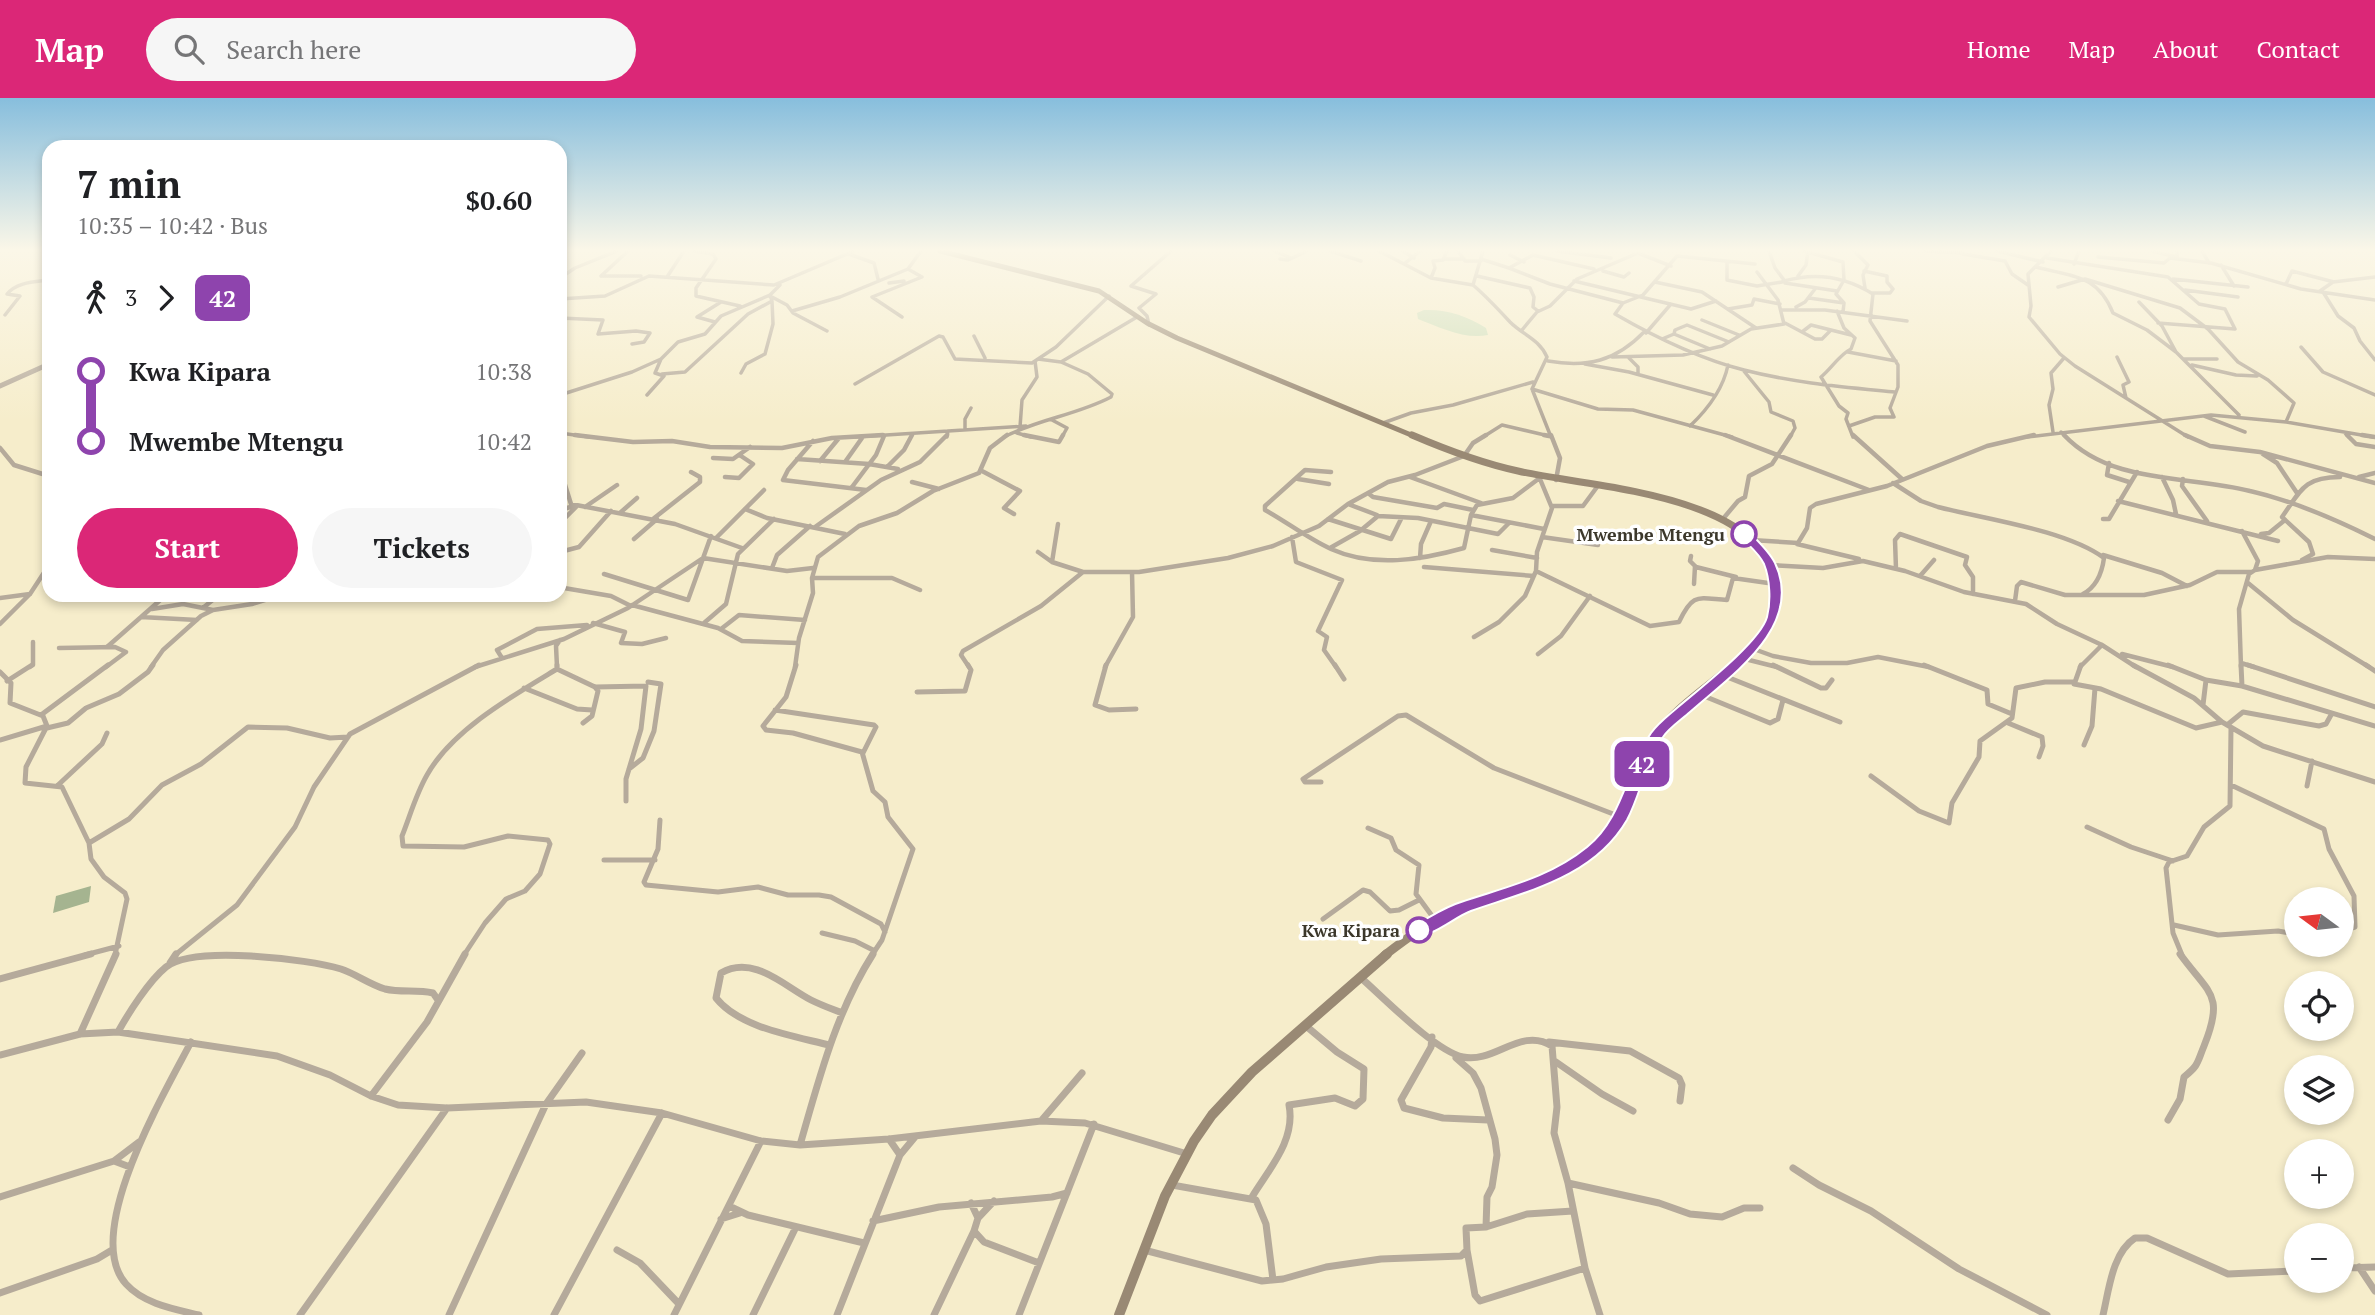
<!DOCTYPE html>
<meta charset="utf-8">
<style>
:root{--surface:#fff;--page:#f6f6f6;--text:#202124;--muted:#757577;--accent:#db2777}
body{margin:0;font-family:"PT Serif",serif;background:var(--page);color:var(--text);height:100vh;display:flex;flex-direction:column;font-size:26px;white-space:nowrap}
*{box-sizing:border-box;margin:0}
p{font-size:23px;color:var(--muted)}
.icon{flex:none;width:38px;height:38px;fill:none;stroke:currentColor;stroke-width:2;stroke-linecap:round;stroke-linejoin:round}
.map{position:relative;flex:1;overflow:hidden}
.panel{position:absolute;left:42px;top:42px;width:525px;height:462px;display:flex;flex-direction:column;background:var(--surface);border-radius:21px;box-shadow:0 4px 10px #0003}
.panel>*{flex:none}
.badge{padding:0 14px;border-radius:10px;font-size:24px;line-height:46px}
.needle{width:46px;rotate:285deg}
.controls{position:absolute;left:2284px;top:789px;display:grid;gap:14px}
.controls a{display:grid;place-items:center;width:70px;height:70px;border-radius:50%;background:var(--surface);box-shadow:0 4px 10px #0003;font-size:35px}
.map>.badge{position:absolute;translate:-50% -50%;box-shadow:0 0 0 4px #fff}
.legs{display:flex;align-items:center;gap:10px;height:77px;padding:0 35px;font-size:23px}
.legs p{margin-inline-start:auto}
.summary{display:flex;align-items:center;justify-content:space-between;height:119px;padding:0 35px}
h1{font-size:38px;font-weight:800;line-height:52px}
.button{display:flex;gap:14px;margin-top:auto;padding:14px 35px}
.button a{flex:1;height:80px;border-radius:42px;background:var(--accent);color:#fff;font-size:28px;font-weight:800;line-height:80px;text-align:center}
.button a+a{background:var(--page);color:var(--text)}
ul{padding:0 35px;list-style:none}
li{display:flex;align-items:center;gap:24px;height:70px;font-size:26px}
li i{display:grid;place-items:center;width:10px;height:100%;margin:0 9px;background:currentColor}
li i::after{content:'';width:18px;height:18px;margin:-9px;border:5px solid;border-radius:50%;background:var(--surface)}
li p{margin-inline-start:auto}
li:first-child i{background:linear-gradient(#0000 50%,currentColor 0)}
li:last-child i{background:linear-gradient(currentColor 50%,#0000 0)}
header{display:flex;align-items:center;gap:42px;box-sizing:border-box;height:98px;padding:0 35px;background:var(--accent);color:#fff}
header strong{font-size:33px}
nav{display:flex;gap:38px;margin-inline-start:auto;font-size:24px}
.search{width:490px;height:63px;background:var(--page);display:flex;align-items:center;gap:18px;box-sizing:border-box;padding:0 24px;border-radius:38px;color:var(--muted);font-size:26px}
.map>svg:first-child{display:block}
.green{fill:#cedeba}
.forest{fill:#a5b490}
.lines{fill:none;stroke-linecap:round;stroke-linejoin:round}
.minor-far3{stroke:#b5aa9b;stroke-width:3.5}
.minor-far2{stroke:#b5aa9b;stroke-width:4.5}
.minor-far1{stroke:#b5aa9b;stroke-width:5}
.minor{stroke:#b5aa9b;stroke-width:7}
.tertiary{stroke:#b5aa9b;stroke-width:5}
.secondary-far3{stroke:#998974;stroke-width:5}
.secondary-far2{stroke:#998974;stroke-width:7}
.secondary-far1{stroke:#998974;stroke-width:9}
.secondary{stroke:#998974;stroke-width:10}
.line-1{fill:#8e44ad;stroke:#fff;stroke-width:2}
.stop-1-dot{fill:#fff;stroke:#8e44ad;stroke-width:3.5}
.labels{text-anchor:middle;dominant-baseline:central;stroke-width:7;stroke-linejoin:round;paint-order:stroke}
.stop-label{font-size:18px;font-weight:bold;fill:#3c382b;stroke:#fff;text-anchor:end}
</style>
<header>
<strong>Map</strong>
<div class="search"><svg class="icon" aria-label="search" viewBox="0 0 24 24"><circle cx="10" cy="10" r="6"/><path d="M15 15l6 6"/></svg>Search here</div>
<nav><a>Home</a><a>Map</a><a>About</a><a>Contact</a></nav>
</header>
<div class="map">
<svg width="2375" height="1217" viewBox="0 0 2375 1217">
<rect width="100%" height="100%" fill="#f6edcb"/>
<path class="green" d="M1424,212c23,-1 43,6 62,18l2,7c-23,5 -49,-8 -70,-16l-1,-6z"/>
<path class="forest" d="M91,788l-2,16 -36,11 3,-17z"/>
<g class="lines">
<path class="minor-far3" d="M628,153l-27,25h40
M694,153l19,3 3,5 -20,29v8l44,10
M1274,153l17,7
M1330,153l31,10
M1379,153l52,27 42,7
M1403,153l11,7
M1458,153l7,10h16
M1483,153l-10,34c14,12 25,24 37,37 13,13 29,17 37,35l-15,32 19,48
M1557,153l54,7
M1804,153l39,11 1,18 -8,14 8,9 -1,9
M1854,153l14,14 -5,10 2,13
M1925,153l38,2
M1997,153l46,11
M2051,153l-23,23 3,32 -2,11 31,37 15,12 113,71
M2152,153l25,6v-6
M2202,153l7,12
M849,156l25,9 4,16
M1963,156l42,7 7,13 16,11
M560,157l2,-4
M1510,157l14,7
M2098,159l66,6 6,-5 41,5 90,26 74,11
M2047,160l121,19 31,27 26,5 10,20 -77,-6
M1280,161l8,1 19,-9
M1445,161h19
M1481,161l28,9 24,-13 61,14
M1727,164v18l30,6 25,-4 2,-2 -9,-12 -6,-17
M1404,166l16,-13
M1755,166l-78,-8 -34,39 -20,8 -8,11c40,23 85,45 129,56 50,13 101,17 151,22
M2074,166l5,-13
M2221,167l13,21
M2036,169c37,10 61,7 77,46l34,17 29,22
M1509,170l41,16 73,19
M1603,173l21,6 5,-4
M1864,173l23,5v6l6,7 -3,4h-19
M1477,178l53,12 4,9 -1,10 5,4
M1798,178l8,-11 2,-14
M667,179l17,-26
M560,180l15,-10 42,-17
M1431,180l4,-10 -2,-7 10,-1 4,-9
M2173,181l75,8
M1574,183l117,28 25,-8
M1784,183c31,-9 62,-4 89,13l-3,27 28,44v22l-8,21 4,9h-19l-26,9
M1655,184l47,10 54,36
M889,185l15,-2
M1785,185l52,8
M2286,186l6,-13 42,11
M2058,189l27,-8 95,29 28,21 30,33 30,18 26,23 -8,19
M2185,192l53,7
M2320,193l13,-9 42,-5
M2323,194l15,24 16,12 6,13 15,19
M772,199l15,8 6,8 34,18
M1809,200l35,5
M560,201l45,-3 44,-20 125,9 80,-34
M2139,204l23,24 14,26 63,63
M1796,209l9,-5 10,-13
M1728,211l24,-4 2,-6 26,5
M1782,212h43l82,11
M792,213l48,-14 68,-28 13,-18
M1837,213l7,17 11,10 -4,11c-12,6 -19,19 -30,28l18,29 9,7 -2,6 7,18
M5,217l15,-19 -13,-2c10,-12 27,-12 42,-14
M902,219l-30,-20 50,-20 -14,-8
M560,220l43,2 -5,14 38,-3 14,2 -6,9 -12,2
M1702,222l37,15
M715,224l-18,-5 24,-15
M1785,225l30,16h7l9,-9
M1149,227l-2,-9 -8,-8 17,-14 -25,-8 40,-35
M1522,232l15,-18 13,-6 27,-27 61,-26 33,13
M1802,234l9,-7 40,10
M1646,235l25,-29
M1674,236l1,-4 12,-5 42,17
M974,238l11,22
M1662,241l12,-5 36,15
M2301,249l22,25 52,23
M1848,254l48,9
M1612,259l71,-2 39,-9 29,-17 33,-5 -6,-24 -21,-28
M2117,259l12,25 -6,3 3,13
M1629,260l9,9v7
M1038,261l23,3
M2183,261h34
M1548,263c39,7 68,0 96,-29
M1585,266l44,8 84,23
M2192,267l44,10 21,1
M1743,272l26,32 2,10 22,9 2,7 -5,9
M741,275l5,-9 19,-10 8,-30 -1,-23
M662,276l23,-2 63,-58 24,-13 -2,-6
M855,286l84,-48 4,1 12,22 77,4 24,-16 53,-51
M1532,291l66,20 35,1 99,27
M560,297l72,-23 29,-13
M647,297l17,-19 -9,-3 6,-14 17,-17 27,-8 16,-18 49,-21 10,-10
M2204,318l41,16
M1052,322l15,8 -5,9
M1383,325l28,-10 42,-8 80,-23
M1690,328c18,-17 33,-36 38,-61
M1020,329l2,-27 15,-23 -2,-16
M965,332v-11l6,-11
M2053,334l-4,-27 4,-16 -2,-16 13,-15
M2061,334l5,5
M2344,334l5,5
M560,335l29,4
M1017,335l14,4
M855,339l171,-11
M947,339l1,-6
M1004,339c34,-18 73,-22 107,-40l1,-3 -24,-20 -27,-12 76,-45
M1483,339l19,-12 47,11
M2027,339l184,-22 75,7 87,15"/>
<path class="minor-far2" d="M575,337l58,7 39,-1 38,6 72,1 50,-10 51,-3
M1024,337l35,7 4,-7
M1544,337l5,1
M1551,337l9,23 -4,22
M1725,337l144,55
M1853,337l49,44
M2064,337c47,50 124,40 186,56 44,10 85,28 125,48
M2185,337l25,11 50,6 115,31
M2347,337l9,9 19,3
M2362,337l13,2
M813,343l-25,29 -5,10 83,10
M0,350l14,17 35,11
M2263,356l14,9 20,30
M713,360l20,1 17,-12
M797,361l72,5 29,5
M820,363l19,-23
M845,364l17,-24
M2109,365l-2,12 22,7
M887,369l17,-17 8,-15
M560,371l11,35 104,20 67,24
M982,373l38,20 -16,17 10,6
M1331,374l-26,-2 -40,36v4c22,12 42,28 66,39 42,19 90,11 133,-1l7,-33 6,-10 36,-7 28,-21
M725,379l14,1 14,-14 -12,-8
M1410,379l71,26
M2162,379l11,23 3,14
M2359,379l16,-4
M1298,381l31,5
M2183,381l-1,7 25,35
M912,384l27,7
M1893,385l28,18 17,6c47,12 128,23 166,51 -2,15 -8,29 -21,36
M852,389l24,-32 8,-19
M1368,395l5,4 64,11 7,-4 29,6
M2118,403l160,40
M1348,406l29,11
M1552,408h31l14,-19
M585,409l32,-22
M745,411l22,9 78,16
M560,412l14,-4
M621,414l16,-14
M1471,417l73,14
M653,421l47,-37v-5l-9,-5
M1328,421l63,20 10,-20
M2103,421h6l28,-47
M1722,422l16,-19 7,-4 4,-21 23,-12 19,-29
M560,425l17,-17
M815,429l66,-47 39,-18 27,-27
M2261,436l8,-1 16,-13
M717,439l47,-47
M1292,439l4,25 46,18 -24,51 9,6 -3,13 12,17
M1542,439l56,8
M634,441l23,-20
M1751,442l47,3 9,-15 3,-20 6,-4 71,-18 100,-40 47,-11
M1797,446l62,15
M1330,450l30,-17 18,-15 40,2 80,16 11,-11
M1492,452l45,8
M560,454l19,-5 32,-36
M1038,454l14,10 31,10
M2103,457l59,18 25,13
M1691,458l-1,5 6,6 40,10
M1420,460l1,-14 10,-23
M2302,462l11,-6 -4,-12 -27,-25c19,-27 22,-40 58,-40
M1052,464l6,-38
M1770,467l53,3 40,-7 42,10 59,21 62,12 31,20 45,21 34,22
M1424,469l110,9
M772,470l5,-13 33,-29
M1896,471l-1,-29 5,-6 67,23 -2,8 8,12v17
M2255,472l73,-13 47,2
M1536,473l114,55 29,-4c14,-30 19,-24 48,-22l6,-22 42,6
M604,476l84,26 23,-64
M1920,478l14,-16
M812,480h80l28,12
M2248,485l45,37 76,47
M1694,486l1,-18
M564,490l47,8 20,10
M0,500l30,-4
M2015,503l2,-15 4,-4 44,13h79l46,-10 27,-13h34
M632,507l86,23 24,13 56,2
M204,509l15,-12
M152,511l31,-5 30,6
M141,519l56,3
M593,525l32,9 -4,11 21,1 24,-6
M704,525l22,-19 12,-50 36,-35
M0,526l30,-30 19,-29
M721,531l18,-14 66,5
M1474,539l25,-15 26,-26 11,-25 1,-19 15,-44 -12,-29
M107,549l59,-52
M59,550l56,-1 11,5 -20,15
M1751,550l22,8 38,7h36l31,-6 51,10
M1538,556l23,-18 29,-40
M2122,556l51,13
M502,560l-5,-8 40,-21 50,-4
M1741,560l36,9
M2241,565l13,4
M30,569l3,-2v-23
M151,569l12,-17 38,-34 12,-6 39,-6 29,-9
M475,569l89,-28 64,-31 75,-50 84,13 26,-3
M557,569l-1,-21 4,-6
M795,569l4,-29 14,-45 -1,-15 6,-21 41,-31 38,-13 36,-22 46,-18 11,-25 17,-13
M969,569l-8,-12 2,-4 78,-45 42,-34h56l89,-14 45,-12 46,-20 29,-22 40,-22 27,-7 49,-19 9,-13 13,-8
M1105,569l28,-50 -1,-45
M2080,569l22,-22
M2241,569l-2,-58 10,-35 6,-4 3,-9 -16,-30"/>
<path class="minor-far1" d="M557,567v4l38,18 51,-1 -5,43 -15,50v22
M796,567l-10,32 -23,29 3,4 27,3 69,19 11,39 12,11 3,15 25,32 -31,91 -10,15
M1106,567l-11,40 14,5 27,-1
M1335,567l9,14
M1773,567l48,23h5l6,-8
M1924,567l63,25 1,14 24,10
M2133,567l61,33 28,24 41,24 112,36
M2168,567l38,15 36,6 133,40
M2241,567l1,21
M2248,567l127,42
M2366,567l9,6
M0,574l11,11 -1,20 33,13 4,10 -21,41 -1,16 37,4 27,56 2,16 13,18 21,16 2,6 -12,56
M1722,577l118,47
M7,583l25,-16
M2074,586l27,5 95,39 26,-6
M524,590l53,21 15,1
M917,594l48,-1 6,-21 -3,-5
M1699,596l71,29 8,-4 5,-19
M2203,607l3,-25
M775,612l99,15 2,2 -13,26
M41,617l67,-50
M583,625l9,-7 6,-25 -3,-4
M2008,625l34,14 1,9 -4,11
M2227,627l16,-13 76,14 7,-2 5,-9
M47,630l21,-5 18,-15 33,-14 29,-22 5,-7
M0,642l47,-14
M2084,647l8,-19 3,-38
M629,671l14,-11 11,-27 7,-47 -13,-2
M1871,678l48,35 30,12 3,-20 27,-46 1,-16 32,-23 4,-30 29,-6h30l6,-17
M1321,684h-16l-2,-3 95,-63 8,-1 88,53 127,49
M2231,687l93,44 5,20 25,47 1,31 -13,4
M57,688l45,-42 5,-11
M2307,688l5,-25
M660,722l-2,29 -14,33 2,3 72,7 40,-5 30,8h31l12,2 50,27 4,8
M2087,729l44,20 42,14
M1368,730l23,10 5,12 23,15 -3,29 19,26
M89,745l40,-24 33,-34 39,-21 47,-37 39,1 43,10 18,-1
M604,762h51
M1323,821l40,-29 7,2 20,19 9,-1 20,-10
M2174,827l44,10 60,-4 18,3
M822,835l33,8 20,10
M85,857l34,-9
M175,857l62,-50 58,-78 19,-40 36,-53 129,-69
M464,857l21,-32 21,-24 19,-8 15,-17 10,-30 -2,-4 -40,-4 -44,11 -61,-1 -1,-10c8,-20 14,-42 25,-61 25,-45 87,-80 130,-106
M2182,857l-9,-22 -7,-65 3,-6 18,-6 17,-29 26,-21 1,-78"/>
<path class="minor" d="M170,865l6,-9
M1360,879c23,20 75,74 103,80 31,7 58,-31 89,-11l5,61 -3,26 14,50 17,85 -105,33 -5,-6 -8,-45
M0,881l91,-25
M118,934c11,-20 31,-51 48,-65 27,-22 142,-8 175,2 15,5 28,15 44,20 16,4 32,0 48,4l5,7
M80,936l36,-80
M1432,939l-1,10 -30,53 3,8 39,10 45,2
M191,944c-26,50 -110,192 -65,242 18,20 48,25 73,31
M1549,944l81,9 49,27 3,7 -2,16
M829,947c-35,-9 -89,-17 -113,-47l5,-25c32,-19 63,13 90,27 10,5 21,9 31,13
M0,957l80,-21 38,-2 159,24 53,19 41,21 27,9 49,3 139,-6 76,11 99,28 39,4 89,-6 152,-18 44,2 99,30
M1456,960l17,15 8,15 14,51 2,16 -5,32 -5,10 -1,30
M1556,964l46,32 31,17
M371,998l56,-74 38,-68
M2168,1022l12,-21 4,-22c15,-12 13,-14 20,-31 21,-52 5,-52 -24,-92
M1041,1023l41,-48
M889,1041l11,16
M800,1047c19,-66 36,-133 73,-191
M114,1063l25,-19
M1793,1070l26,17 52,26 88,58 88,46
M1568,1085l91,20 31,11 32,3 22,-9h16
M1172,1087l84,15 10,24 7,56
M0,1099l114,-36 16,6
M1252,1099c17,-28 44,-57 37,-92l46,-7 20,8 8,-7 1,-30 -27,-17 -31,-26
M729,1108l19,9 116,28
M978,1120l16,-17
M721,1121l19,-6
M873,1123l66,-14 113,-10 15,-4
M974,1133l10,11 55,21
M617,1152l23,13 39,41
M1144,1152l118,31 21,-2 43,-12 55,-8 80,-3 6,-6 -1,-22 20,-1 41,-13 46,-3
M2359,1169l16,24
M1585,1170l15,47
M2342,1170l33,-1
M0,1195l97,-34 15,-9
M300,1217l147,-207
M449,1217l97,-211 36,-51
M554,1217l108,-202
M674,1217l87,-174
M753,1217l42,-86
M837,1217l63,-160 15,-18
M934,1217l40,-84 4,-13 -7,-15
M1019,1217l75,-191
M2103,1217c6,-25 9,-62 32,-77h12l81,36 68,-3"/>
<path class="tertiary" d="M0,288l49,-22"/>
<path class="secondary-far3" d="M940,153l159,40 48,32 30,15 239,99"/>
<path class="secondary-far2" d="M1412,337c35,15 69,28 106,36 68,16 249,22 257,115 3,36 -16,59 -43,81"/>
<path class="secondary-far1" d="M1385,857c22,-17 45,-34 71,-45 46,-17 92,-24 132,-55 39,-31 41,-80 68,-119 19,-28 52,-49 78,-71"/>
<path class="secondary" d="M1119,1217l46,-119 29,-55 18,-26 40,-43 135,-118"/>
</g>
<linearGradient id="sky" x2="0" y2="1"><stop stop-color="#87bedd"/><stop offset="0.47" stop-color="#fbf7e8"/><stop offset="1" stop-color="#fbf7e8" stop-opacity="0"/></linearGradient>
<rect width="2375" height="324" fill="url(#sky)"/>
<path class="line-1" d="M1740,433h8c10,10 21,20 27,32 30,64 -45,113 -85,149 -9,8 -21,16 -27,25 -18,25 -22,57 -36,83 -33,57 -99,71 -156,91 -17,6 -41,29 -58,24l-2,-5 2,-4c16,-8 31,-19 48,-24 44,-15 88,-24 126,-55 36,-29 39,-77 64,-114 7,-10 18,-18 27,-26 21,-18 82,-65 89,-90 4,-15 3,-38 -3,-53 -5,-11 -16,-19 -24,-28z"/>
<g class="stop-1-dot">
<circle cx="1744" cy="436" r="12"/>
<circle cx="1419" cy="832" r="12"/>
</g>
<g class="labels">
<g class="stop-label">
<text x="1725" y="436">Mwembe Mtengu</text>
<text x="1400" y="832">Kwa Kipara</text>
</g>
</g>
</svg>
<div class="controls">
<a><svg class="needle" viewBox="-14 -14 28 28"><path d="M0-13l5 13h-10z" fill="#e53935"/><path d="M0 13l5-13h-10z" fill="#757577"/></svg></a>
<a><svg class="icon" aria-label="locate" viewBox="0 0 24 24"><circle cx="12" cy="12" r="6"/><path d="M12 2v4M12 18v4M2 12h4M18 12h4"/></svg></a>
<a><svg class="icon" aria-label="layers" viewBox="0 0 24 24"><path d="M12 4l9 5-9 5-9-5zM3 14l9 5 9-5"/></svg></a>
<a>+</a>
<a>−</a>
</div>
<b class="badge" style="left:1642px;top:666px;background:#8e44ad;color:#fff">42</b>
<section class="panel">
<div class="summary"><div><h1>7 min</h1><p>10:35 – 10:42 · Bus</p></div><b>$0.60</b></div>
<div class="legs"><svg class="icon" aria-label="walk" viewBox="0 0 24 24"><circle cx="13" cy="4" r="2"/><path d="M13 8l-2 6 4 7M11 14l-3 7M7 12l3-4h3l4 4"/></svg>3<svg class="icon" aria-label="forward" viewBox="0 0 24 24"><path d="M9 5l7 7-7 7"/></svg><b class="badge" style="background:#8e44ad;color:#fff">42</b></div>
<ul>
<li><i style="color:#8e44ad"></i><b>Kwa Kipara</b><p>10:38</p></li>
<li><i style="color:#8e44ad"></i><b>Mwembe Mtengu</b><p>10:42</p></li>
</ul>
<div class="button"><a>Start</a><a>Tickets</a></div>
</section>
</div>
